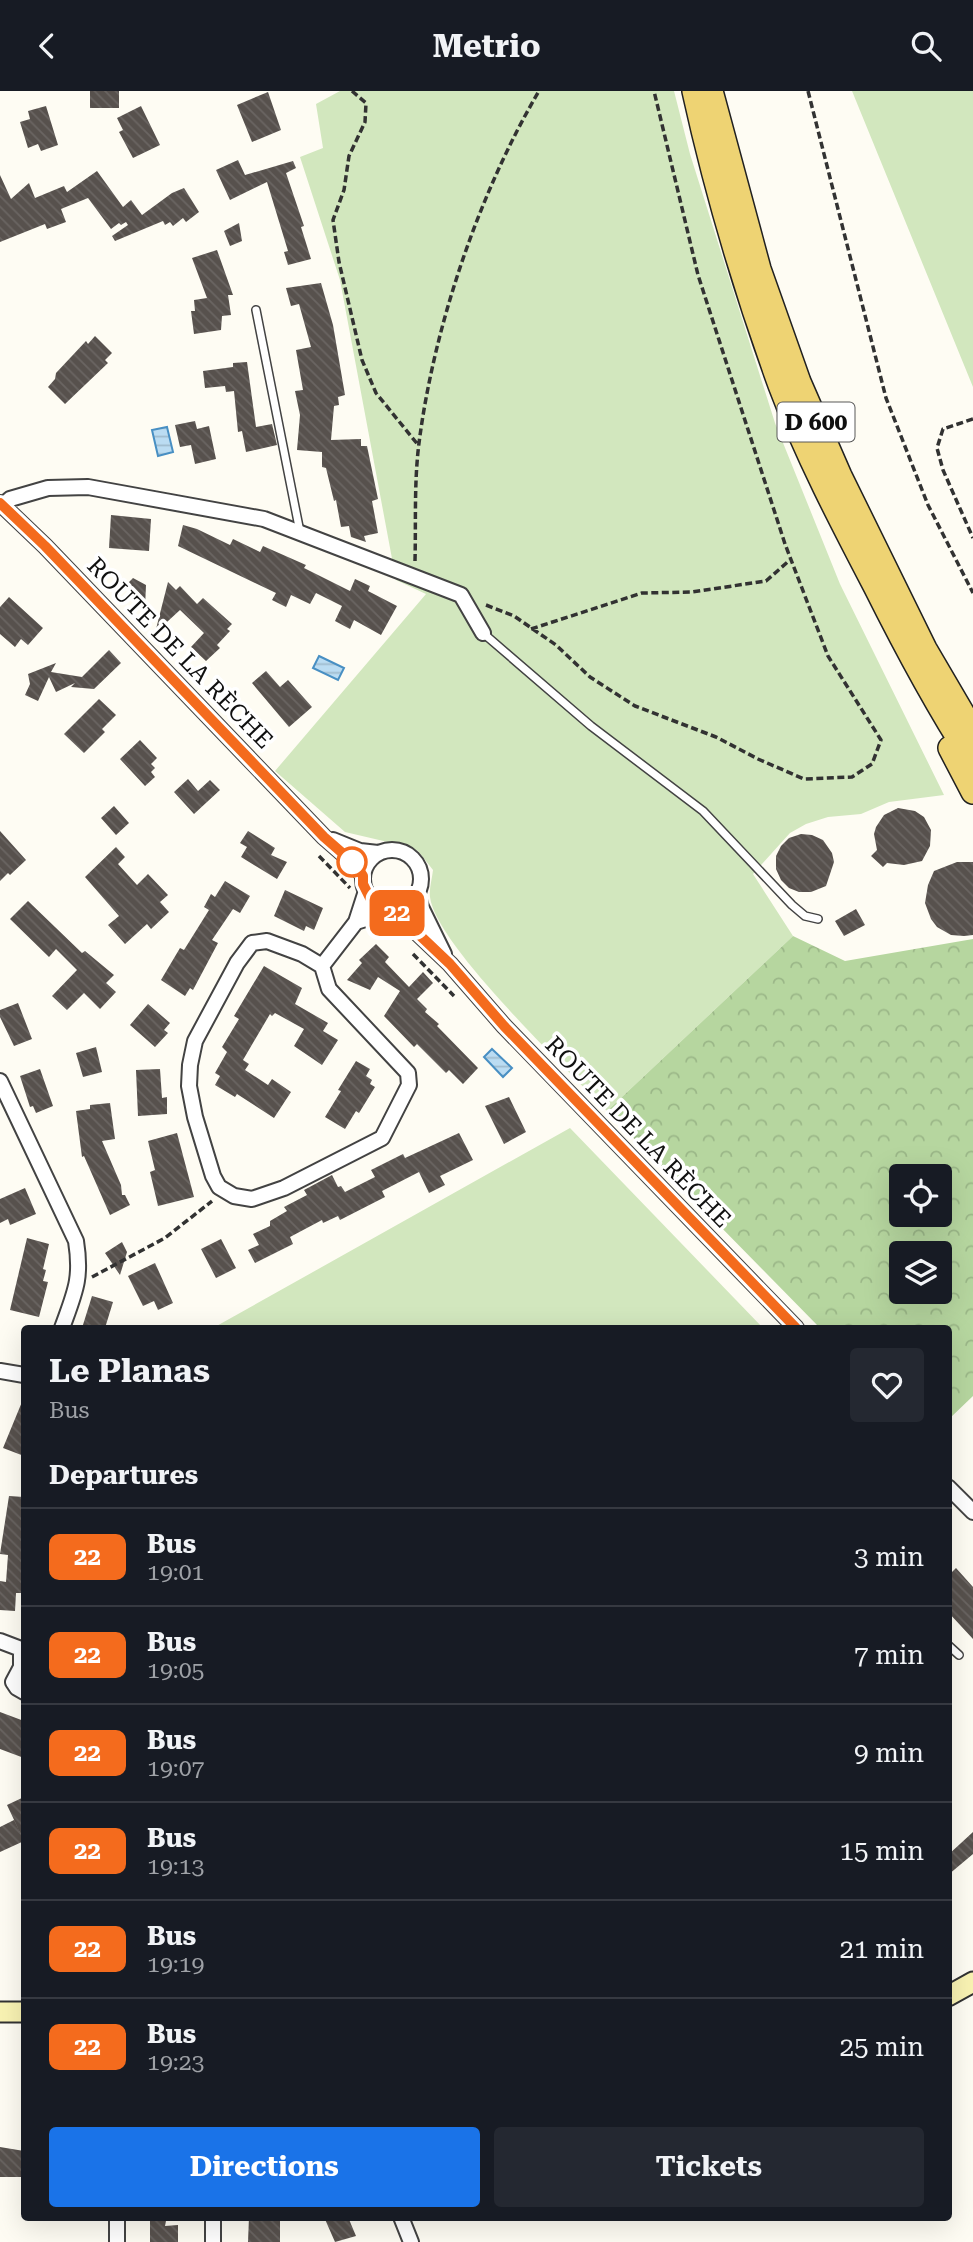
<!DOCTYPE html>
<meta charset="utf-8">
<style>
:root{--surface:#171b24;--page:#242831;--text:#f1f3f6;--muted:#9ea1a6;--line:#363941;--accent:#1a73e8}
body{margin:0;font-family:"Roboto Serif",serif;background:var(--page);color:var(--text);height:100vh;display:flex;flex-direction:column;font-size:26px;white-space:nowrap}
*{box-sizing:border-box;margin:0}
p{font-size:23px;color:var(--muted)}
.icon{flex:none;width:38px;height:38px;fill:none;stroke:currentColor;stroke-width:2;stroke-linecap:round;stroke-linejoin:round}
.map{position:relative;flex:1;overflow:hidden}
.drawer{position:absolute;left:21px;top:1234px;width:931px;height:896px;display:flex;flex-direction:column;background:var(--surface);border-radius:7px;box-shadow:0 7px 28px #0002}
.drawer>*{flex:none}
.badge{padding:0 14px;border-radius:10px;font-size:24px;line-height:46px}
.controls{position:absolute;left:889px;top:1073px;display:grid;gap:14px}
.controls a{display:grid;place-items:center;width:63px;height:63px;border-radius:7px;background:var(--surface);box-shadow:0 7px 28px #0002;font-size:35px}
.map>.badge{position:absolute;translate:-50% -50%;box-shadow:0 0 0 4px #fff}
h2{padding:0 28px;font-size:26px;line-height:63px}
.round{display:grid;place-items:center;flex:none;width:74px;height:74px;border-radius:7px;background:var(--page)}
.headline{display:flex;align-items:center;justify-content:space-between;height:119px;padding:0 28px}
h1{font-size:33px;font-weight:700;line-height:52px}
.button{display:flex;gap:14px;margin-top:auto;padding:14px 28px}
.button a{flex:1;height:80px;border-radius:7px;background:var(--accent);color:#fff;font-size:28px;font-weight:700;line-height:80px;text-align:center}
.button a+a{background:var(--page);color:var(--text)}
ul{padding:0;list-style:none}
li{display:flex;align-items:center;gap:21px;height:98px;padding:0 28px;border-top:2px solid var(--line)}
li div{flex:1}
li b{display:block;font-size:26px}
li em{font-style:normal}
li .badge{min-width:77px;font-weight:700;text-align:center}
header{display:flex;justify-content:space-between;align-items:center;height:91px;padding:0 28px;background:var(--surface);font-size:32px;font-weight:700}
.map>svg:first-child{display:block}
.green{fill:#d2e7be}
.forest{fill:url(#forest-crowns);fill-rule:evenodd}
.water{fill:url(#water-rules);stroke:#488fc3;stroke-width:2}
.building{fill:url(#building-back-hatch)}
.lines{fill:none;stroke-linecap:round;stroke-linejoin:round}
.lane-casing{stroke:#434343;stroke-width:10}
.street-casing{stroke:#434343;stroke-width:18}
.secondary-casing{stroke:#323232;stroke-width:23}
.primary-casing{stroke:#212121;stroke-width:26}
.path{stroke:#323232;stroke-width:3.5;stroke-dasharray:7 3.5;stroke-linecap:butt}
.lane{stroke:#fff;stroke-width:7}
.street{stroke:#fff;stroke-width:14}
.secondary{stroke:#f9f3b3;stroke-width:19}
.primary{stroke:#eed373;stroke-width:23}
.line-casing{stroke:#fff;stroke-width:16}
.line{stroke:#f46b1d;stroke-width:10}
.stop-dot{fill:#fff;stroke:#f46b1d;stroke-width:3.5}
.labels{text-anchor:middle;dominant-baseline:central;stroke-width:7;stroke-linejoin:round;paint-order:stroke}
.shield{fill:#fff;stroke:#585858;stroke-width:2}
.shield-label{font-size:23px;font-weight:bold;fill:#101010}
.street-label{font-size:24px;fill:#101010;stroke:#fff}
</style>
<header><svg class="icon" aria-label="back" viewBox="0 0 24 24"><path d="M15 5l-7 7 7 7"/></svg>Metrio<svg class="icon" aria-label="search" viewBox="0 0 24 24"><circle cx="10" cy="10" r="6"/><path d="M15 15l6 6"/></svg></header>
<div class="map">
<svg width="973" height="2151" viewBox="0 0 973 2151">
<defs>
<pattern id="forest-crowns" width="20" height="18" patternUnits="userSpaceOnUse" patternTransform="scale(1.75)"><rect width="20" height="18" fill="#b6d69f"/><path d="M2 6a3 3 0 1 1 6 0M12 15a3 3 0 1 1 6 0" fill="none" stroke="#9bb788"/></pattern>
<pattern id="water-rules" width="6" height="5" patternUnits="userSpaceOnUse" patternTransform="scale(1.75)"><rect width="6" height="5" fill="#bbdcf2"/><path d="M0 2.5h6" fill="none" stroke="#a0bcce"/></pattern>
<pattern id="building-back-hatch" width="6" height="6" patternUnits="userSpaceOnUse" patternTransform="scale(1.75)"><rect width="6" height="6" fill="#57514d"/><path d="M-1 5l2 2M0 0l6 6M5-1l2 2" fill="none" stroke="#6a6562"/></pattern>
</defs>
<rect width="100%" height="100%" fill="#fefcf3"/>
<path class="green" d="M340,0h334l16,63 85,269 65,161 104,211 -55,7 -28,12 -33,3 -22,7 -16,9 -37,41 40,62 -186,175c-37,-39 -172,-167 -177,-214 -1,-8 2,-18 3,-27l-15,-19 -26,-8 -47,-11 -70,-61 151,-177 -30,-14 -56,-300 -40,-123 23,-9 -7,-44z
M852,0h121v296z
M570,1037l193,200h-550z"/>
<path class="forest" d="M793,845l52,25 128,-22v457l-24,23 -1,-91h-128l-213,-217zM901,1085h39v39h-39zM901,1162h39v38h-39z"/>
<path class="water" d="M167,336l6,25 -15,4 -6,-26z
M319,565l25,12 -6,12 -25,-12z
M492,958l20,19 -9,9 -19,-20z"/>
<path class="building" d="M90,0h29v17h-29z
M268,1l13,38 -29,12 -15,-37z
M46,15l12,39 -17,6 -3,-7 -10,4 -8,-26 10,-3 -2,-8z
M141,15l19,39 -27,13 -14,-26 4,-2 -6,-12z
M238,69l7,15 48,-14 3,7 -10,5 18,53 -3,1 10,32 -23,6 -4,-13 4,-1 -21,-69 -37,18 -14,-30z
M97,80l26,36 8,-7 11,15 30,-22 12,-5 15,24 -13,10 -3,-4 -10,8 -3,-4 -5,3 -2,-4 -48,20 -3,-5 16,-11 -2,-3 -5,3 -2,-2 -8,6 -23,-31 -27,11 5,13 -19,7 -2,-5 -45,18v-67l11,24 18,-16 6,15 29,-12 3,6z
M239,132l3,18 -12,5 -6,-15z
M217,159l16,45h-5l3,20 -9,1 -1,14 -27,4 -3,-23h4l-1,-11 13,-2 -15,-40z
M321,192l12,42 12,70 -7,2 1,8 -5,1 -3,34 30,-1v7h6l11,53 -6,2 6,32 -14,3 2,6 -15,-5 -2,-11 -8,1 -5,-27 -2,1 -8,-33 -4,-1v-15l-25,-2 3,-35 -5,-24 8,-1 -7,-40 15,-3 -12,-43 -8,2 -5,-18z
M95,245l17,17 -7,7 3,3 -43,41 -17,-17 7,-8 1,-6 30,-32 2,3z
M247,271l9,65 16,-3 5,21 -31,7 -4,-21 -4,1 -4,-41 -8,1 -1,-6 -20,2 -2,-17 30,-4v-4z
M195,330l2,8 12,-3 7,33 -21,5 -4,-19 -11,2 -5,-22z
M111,424l40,4 -2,32 -40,-3z
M183,434l14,4 33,16 3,-6 27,13 3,-6 43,19 -2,3 46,23 5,-12 15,7 -2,5 29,15 -16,29 -27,-15 -4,9 -15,-8 7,-15 -26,-13 -6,11 -19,-9 -5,12 -14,-7 4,-7 -98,-47z
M133,487l13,7 -1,23 -21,-21z
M168,491l8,8 4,-4 17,18 6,-6 29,26 -5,5 3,2 -13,14 3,3 -14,13 -15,-14 13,-14 -24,-23 -25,23z
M9,506l34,31 -15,17 -7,-6 -6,8 -15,-13v-27z
M109,559l12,13 -27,26 -23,-2 4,-4 -19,9 -7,-15 -11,24 -13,-6 5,-11 -2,-10 28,-11 -5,9 31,5z
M266,580l14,16 8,-7 24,27 -23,20 -37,-44z
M99,608l17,16 -14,14 3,3 -21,21 -20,-19z
M140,649l17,18 -6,6 4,4 -4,4 4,5 -10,9 -25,-27z
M188,688l10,12 12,-11 10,10 -26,24 -20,-22z
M114,715l15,17 -13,12 -15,-17z
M898,717l17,3 9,6 7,13 -1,16 -8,15 -18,4 -17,-2 -4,4 -12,-11 6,-6 -3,-16 2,-7 8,-12z
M0,740l26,29 -16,15 -2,-2 -8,8z
M248,740l27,17 -4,7 16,7 -10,17 -36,-22 6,-10 -7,-4z
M801,743l11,1 11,5 9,13 2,9 -8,24 -15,6h-12l-10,-4 -8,-8 -5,-11v-13l5,-10 8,-8z
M116,756l9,10 -7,7 19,21 11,-11 20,21 -8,7 9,10 -18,17 -4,-5 -22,20 -17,-19 11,-9 -34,-39z
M957,771h16v73l-9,1 -13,-1 -14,-8 -6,-8 -6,-16 3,-18 6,-14z
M225,790l25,15 -10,17 -7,-4 -21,31 6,3 -25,47 -3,-2 -5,8 -24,-16 19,-32 4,2 25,-40 -5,-3 7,-13 4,3z
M285,799l38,18 -9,22 -8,-4 -2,5 -30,-15z
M28,810l54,52 3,-2 29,24 -8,8 10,9 -16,17 -16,-16 -17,17 -15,-14 25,-26 -21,-21 -7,8 -39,-38z
M856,818l9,16 -21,11 -9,-15z
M376,853l13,13 -4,5 24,25 14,-15 10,11 -16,16 10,10 -2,3 14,12 -2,2 41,42 -15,16 -14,-14 -3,3 -29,-29 -3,3 -30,-31 16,-25 -22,-14 -8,13 -23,-10 15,-17 -3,-3z
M264,875l38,22 -7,16 33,19 -5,8 15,9 -16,25 -28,-19 10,-17 -29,-16 -3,3 -2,-2 -27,46 6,4 -4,6 23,15 4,-6 19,13 -17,26 -37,-24 -2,3 -20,-12 5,-9 -5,-3 12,-21 -5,-5 17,-28 -5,-3z
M18,912l14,36 -18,7 -14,-29v-7z
M148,913l22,19 -6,7 4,3 -13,14 -25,-22z
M96,956l6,25 -19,5 -7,-24z
M356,970l14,8 -4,7 6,4 -2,4 5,3 -16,26 -3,-2 -11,18 -20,-12 16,-26 -3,-1z
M40,978l13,37 -17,7 -3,-7 -3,1 -10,-31z
M160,978l2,29 5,-1v17l-29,2 -2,-46z
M509,1006l17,35 -22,12 -19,-38z
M110,1012l5,36 -13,2 19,44 1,10h3l5,10 -20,10 -26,-59 -2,1 -6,-46 14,-2v-4z
M177,1042l17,64 -36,9 -8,-34 5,-2 -7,-29z
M459,1042l14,27 -33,16 5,9 -16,8 -10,-21 -37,19 3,6 -45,23 -2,-4 -15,7 -1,-3 -32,17 3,7 -38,19 -7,-13 11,-5 -6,-11 17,-8v-5l17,-10 -3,-4 23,-12 -3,-5 28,-15 6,12 3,-1 4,6 30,-15 -4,-7 32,-16 2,4z
M25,1097l11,26 -26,11 -2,-6 -8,4v-24z
M27,1147l22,6 -6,25 3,1 -3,11 5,1 -9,35 -29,-7z
M221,1148l15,29 -20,10 -15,-29z
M122,1151l5,10 -7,23 -15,-22z
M155,1172l18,40 -15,7 -4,-9 -11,5 -15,-30z
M92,1205l21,6 -8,26h-23z
M24,1306v59l-21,-8z
M9,1405l15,1v96h-8l-1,18 -15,-1v-29l6,1 2,-27 -8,-1z
M956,1477l17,19v52l-25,-27v-36z
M0,1621l24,9v37l-24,-9z
M24,1706v44l-17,-36z
M14,1729l10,21 -24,11v-25z
M973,1741v22l-25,21v-20z
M0,2056l24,4v26h-24z
M249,2126h31v25h-32z
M324,2126h24l8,19 -21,6z
M150,2130h16l-1,5 13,-1v17h-28z"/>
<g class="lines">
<defs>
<path id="lane" d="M256,219l44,222
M483,542l108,93 112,85 89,94 13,11 13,3
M948,1554l11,10"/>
<path id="street" d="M0,412l45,43 279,291 32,28 7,11
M2,415l8,-7 38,-11 40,-1 176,32 197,76 22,38
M333,749l27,11 18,2
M363 788a29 29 0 1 1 58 0a29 29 0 1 1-58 0Z
M417,803l4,13 23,47
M391,817l59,56 54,62 292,302
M356,831l16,-5 13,-10
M267,850l35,13 20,12 7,23 79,84 1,12 -27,53 -98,50 -32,11 -18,-3 -15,-9 -6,-11 -18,-59 -6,-31 1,-21 5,-24 42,-78 15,-20z
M322,875l34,-44 10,-31
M0,990l76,160c6,38 -1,51 -14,87
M0,1280l24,4
M948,1396l25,25
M0,1550l21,8v18l-8,15
M13,1591l4,6 7,4
M117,2126v25
M401,2126l10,25
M213,2151v-25"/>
<path id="secondary" d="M948,1905l25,-14
M0,1921h24"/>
<path id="primary" d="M694,0c22,100 51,198 86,294 26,69 61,136 95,201 30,60 61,119 98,175
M711,0l48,178 40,113 41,94 85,173 48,82
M950,657l23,44"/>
</defs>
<use href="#lane" class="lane-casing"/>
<use href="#street" class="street-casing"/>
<use href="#secondary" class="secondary-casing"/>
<use href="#primary" class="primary-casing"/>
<path class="path" d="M352,0l14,12 -1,19 -16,34 -5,34 -11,30 6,42 23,98 14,33 43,53
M808,0l78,307 42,107 45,88
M973,328l-30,10 -6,19 6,22 30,68
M415,470c1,-39 -1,-79 4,-118 15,-117 60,-250 120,-352
M486,514l28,11 42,29 34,32 45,29 81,31 42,22 46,20 48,-2 20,-13 9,-24 -53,-84 -43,-112 -87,-269 -44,-184
M531,538l111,-36 50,-1 74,-11 25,-22
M319,765l31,32
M413,863l41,42
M92,1186l73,-39 47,-37"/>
<use href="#lane" class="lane"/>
<use href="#street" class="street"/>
<use href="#secondary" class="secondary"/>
<use href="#primary" class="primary"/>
</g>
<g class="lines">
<defs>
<path id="line" d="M0,412l45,43 279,291 32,28 7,11v8l7,14 7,6 14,4 59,56 54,62 292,302"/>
</defs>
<use href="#line" class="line-casing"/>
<use href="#line" class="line"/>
</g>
<circle class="stop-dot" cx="352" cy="771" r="14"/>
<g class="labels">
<rect class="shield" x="777.5" y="311.5" width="77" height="39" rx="5"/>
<g class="shield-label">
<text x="816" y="331">D 600</text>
</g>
<g class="street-label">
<text transform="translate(180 562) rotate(46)">ROUTE DE LA RÈCHE</text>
<text transform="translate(638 1041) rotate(46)">ROUTE DE LA RÈCHE</text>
</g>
</g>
</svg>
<div class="controls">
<a><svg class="icon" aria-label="locate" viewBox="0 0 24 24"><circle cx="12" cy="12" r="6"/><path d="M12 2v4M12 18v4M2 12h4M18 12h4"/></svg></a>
<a><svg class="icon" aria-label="layers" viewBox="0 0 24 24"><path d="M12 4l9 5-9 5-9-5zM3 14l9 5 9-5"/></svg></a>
</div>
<b class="badge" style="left:397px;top:822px;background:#f46b1d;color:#fff">22</b>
<section class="drawer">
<div class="headline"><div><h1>Le Planas</h1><p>Bus</p></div><a class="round"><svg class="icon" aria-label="heart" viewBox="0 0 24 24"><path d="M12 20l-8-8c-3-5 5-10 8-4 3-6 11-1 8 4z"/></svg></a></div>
<h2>Departures</h2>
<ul>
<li><span class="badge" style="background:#f46b1d;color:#fff">22</span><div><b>Bus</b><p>19:01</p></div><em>3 min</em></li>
<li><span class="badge" style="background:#f46b1d;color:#fff">22</span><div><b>Bus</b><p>19:05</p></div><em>7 min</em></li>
<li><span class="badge" style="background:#f46b1d;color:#fff">22</span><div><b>Bus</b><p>19:07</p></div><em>9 min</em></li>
<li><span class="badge" style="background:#f46b1d;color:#fff">22</span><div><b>Bus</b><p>19:13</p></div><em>15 min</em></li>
<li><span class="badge" style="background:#f46b1d;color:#fff">22</span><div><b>Bus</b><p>19:19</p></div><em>21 min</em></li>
<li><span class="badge" style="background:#f46b1d;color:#fff">22</span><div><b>Bus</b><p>19:23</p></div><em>25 min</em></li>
</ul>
<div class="button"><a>Directions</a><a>Tickets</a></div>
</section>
</div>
